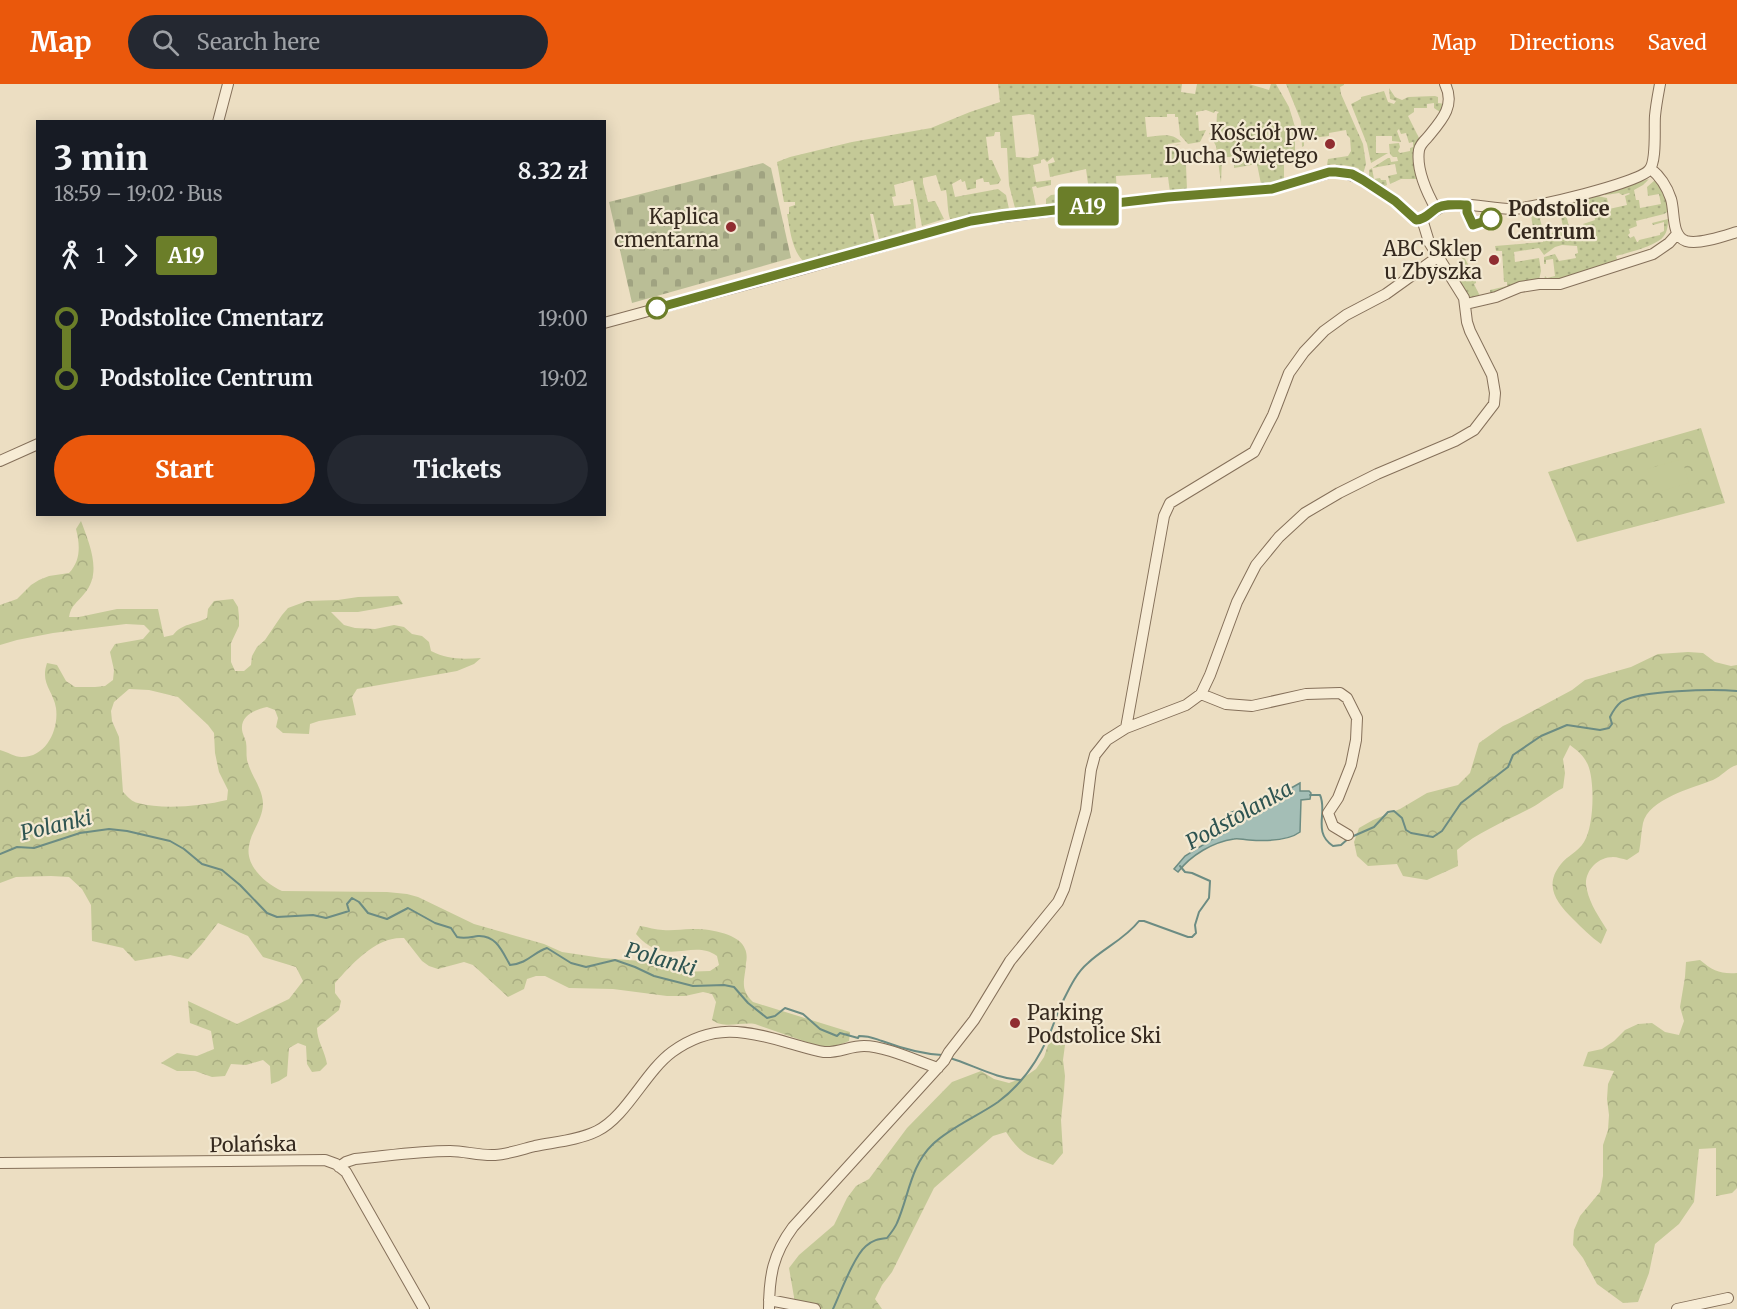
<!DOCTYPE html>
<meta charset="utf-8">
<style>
:root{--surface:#171b24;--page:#242831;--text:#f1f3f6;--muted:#9ea1a6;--accent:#ea580c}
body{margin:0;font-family:Merriweather,serif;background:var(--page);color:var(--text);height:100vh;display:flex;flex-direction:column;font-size:22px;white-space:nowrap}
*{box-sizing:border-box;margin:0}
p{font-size:20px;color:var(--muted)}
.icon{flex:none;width:33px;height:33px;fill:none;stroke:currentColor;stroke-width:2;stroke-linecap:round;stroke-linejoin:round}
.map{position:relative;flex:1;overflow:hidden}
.details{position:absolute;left:36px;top:36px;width:570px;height:396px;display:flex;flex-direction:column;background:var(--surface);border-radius:0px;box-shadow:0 3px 15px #0003}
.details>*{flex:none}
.badge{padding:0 12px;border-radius:4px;font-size:21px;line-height:39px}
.map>.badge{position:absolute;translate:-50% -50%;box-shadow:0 0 0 3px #fff}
.legs{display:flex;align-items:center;gap:9px;height:66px;padding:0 18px;font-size:20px}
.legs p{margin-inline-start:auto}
.head{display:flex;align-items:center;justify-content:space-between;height:102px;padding:0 18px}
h1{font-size:33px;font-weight:800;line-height:45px}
.action{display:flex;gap:12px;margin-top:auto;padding:12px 18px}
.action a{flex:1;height:69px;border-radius:36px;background:var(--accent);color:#fff;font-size:24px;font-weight:800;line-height:69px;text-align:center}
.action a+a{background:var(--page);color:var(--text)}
ul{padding:0 18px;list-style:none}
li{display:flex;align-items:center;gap:21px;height:60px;font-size:22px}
li i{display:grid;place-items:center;width:9px;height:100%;margin:0 8px;background:currentColor}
li i::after{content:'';width:15px;height:15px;margin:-8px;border:4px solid;border-radius:50%;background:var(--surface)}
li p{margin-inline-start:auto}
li:first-child i{background:linear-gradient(#0000 50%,currentColor 0)}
li:last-child i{background:linear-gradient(currentColor 50%,#0000 0)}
header{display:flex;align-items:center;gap:36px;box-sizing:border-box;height:84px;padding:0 30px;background:var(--accent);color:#fff}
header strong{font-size:28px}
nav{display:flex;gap:33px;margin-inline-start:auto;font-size:21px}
.search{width:420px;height:54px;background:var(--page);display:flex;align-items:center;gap:15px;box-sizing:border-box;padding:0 21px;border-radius:33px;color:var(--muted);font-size:22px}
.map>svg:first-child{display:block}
.grass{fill:url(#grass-dots);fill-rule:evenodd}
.forest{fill:url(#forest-crowns);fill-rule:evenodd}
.cemetery{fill:url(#cemetery-stones)}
.pitch{fill:#c4c997}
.water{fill:#a4beb6;stroke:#6c8c83;stroke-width:1.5}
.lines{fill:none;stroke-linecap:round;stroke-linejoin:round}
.stream{stroke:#6c8c83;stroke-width:2}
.minor-casing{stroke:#85705a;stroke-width:12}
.minor{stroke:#f7ecd5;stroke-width:10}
.line-1-casing{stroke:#fff;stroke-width:14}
.line-1{stroke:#6b7e29;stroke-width:9}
.poi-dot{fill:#902d31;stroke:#f3e9d2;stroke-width:2}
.stop-1-dot{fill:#fff;stroke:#6b7e29;stroke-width:3}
.labels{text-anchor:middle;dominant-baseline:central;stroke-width:4.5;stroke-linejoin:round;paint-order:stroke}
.poi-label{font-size:20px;fill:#35291e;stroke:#f3e9d2;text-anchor:end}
.stop-label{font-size:20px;font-weight:bold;fill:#35291e;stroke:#f3e9d2;text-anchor:start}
.street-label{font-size:20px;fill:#35291e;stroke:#f3e9d2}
.water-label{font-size:21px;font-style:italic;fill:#2e5451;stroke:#f3e9d2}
</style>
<header>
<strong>Map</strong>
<div class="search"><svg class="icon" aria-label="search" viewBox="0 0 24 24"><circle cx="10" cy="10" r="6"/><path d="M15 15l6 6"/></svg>Search here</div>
<nav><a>Map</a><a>Directions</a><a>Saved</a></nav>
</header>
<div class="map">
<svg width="1737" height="1225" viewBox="0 0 1737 1225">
<defs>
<pattern id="grass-dots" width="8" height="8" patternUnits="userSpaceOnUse" patternTransform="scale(1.5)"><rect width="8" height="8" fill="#c4c997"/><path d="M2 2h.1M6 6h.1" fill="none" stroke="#a9ad82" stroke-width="1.8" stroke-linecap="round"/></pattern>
<pattern id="forest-crowns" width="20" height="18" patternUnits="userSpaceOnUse" patternTransform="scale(1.5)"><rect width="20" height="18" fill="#c4c997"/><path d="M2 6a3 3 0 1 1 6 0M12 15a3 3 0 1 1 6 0" fill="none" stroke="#a9ad82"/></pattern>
<pattern id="cemetery-stones" width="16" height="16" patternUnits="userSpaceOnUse" patternTransform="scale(1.5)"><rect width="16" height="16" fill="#babe96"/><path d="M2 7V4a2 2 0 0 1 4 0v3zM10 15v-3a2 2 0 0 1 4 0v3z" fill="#a0a381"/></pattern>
</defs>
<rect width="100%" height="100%" fill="#ecdec2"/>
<path class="grass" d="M998,0h184l-1,8 14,2 2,-10h52l20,6 2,-6h5l13,23 6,20v31l-11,2v21l-23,3 -4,-20 -23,4v-11h-12l-1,26 -5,-37 -7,-13 7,-1 1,-18 2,-2 -4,-1 -1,2 -8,-3 -10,2v3h2l1,16 7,-1 -6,12 -12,2 -8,-9 -2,-18h-3v-3h-8v3h-22l2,20c12,-1 25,-5 34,5l-13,2v2l13,-2 -9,3 1,3h11v5l-4,1 -1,5 7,4 1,25 -17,2 -2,-15 -17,1v-4l-35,2 1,20 -2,2 -69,8v-7l5,-4 38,-4 -3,-22 -36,8 -2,-13 7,-2 -2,-5 -6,5 -3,-3 -3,1v3l-8,2 3,17 15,-2v5l-14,3 -1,-2 -4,1 4,19 -21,2 -6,-23 -2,-37h-6l-1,-16h-5l-1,4 -8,1 3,23h3l9,20 -3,4 -8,1 -1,-3h-5l-1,-4 -7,2v8l-9,2 -2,-9 -3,1 -1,-3 -9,5 3,13 43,-8 8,6 3,14 -59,10c-3,-10 -2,-19 -4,-29l-5,1 -5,-16 -13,3v5l5,19 7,-1 9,18 -22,7 -9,-46 -19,5 2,11 -4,1 2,9 17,-2 -1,-5h3l3,29 -37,11 -6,-25h-3l5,27 -72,20c-11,-11 -13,-31 -16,-47h2v-7l6,-2v-3h-11l-7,-40 13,-5 62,-15 79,-14 39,-16 30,-10zM1029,30l5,1 5,35 -1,6 -9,2 -13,-1 -4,-41z
M1286,0h58v1l-4,2 1,7 22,50 3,20 -3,10 -5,-6 -14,-3 -6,1 -3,-2 -8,1 1,-6 20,-3 3,-5 -1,-13 -3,-3 -1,-5 -17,3v3l-25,3v7l-2,1 -1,-26z
M1389,4l6,9 7,3 6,-3 27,-1 3,1v6l7,1 -2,10 -9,-6v-5l-7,1v4h-13v4l-6,4 11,22 3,1 -3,40h-18l-11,5 -2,-8 9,-2 -2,-10 -23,4 2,11 6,-1 1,2h5l1,5 -5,2 -13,-8v-9l19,-12h2l1,4 7,-1 -1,-4h-4l-3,-3 -1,-10 10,-1 1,4 -2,4 2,2 10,-2v-3l3,-1v-5l-4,1 -3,-10 -5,1 -2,-5 -2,2 4,11 -9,-1v-5h-16v17h12l-17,10 -4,-19 -16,-40 10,-5v-2l23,-6 4,11 6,2 2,-3 -6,-2z
M1649,95l-6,6 -9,5 2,10h3l1,8 21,-4 -2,-10 -11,2 -1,-9 8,-7 5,2 10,28 -6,4 -28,7 1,5 -8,3 1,4 -2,2 2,3 4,-2 3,6h1l1,-2 21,-5v-2l4,-2v-9l-11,3 -1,-2 16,-4c0,7 -1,14 -5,18 -7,9 -36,16 -47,19l2,6 -35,9 -21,9h-18l1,-4 2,2 8,-2 -2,-17 -7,1v4h-2v-7l11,-3 4,7 17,-3 -1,-4 3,-1 -1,-7 -15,-1 -7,2 -11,8 -5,-7 -25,4 1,10 24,-4 2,13 -2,9 -36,12 -32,6 -5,-4 -16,-25 7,-3 3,10h6l2,-5 -10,-22h2l14,27h2v7l-2,1 6,12 10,-3v-3l17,-4v-4h-3l-2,-31h-6l-1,-5 48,-4v-3h-6c-2,-8 -7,-17 -5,-26h9l1,2 -2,4 4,15 20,-3 -4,-18 -13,3 1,-6 16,-4 7,29 12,-3 -1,-5 2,-1 -1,-2 12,-4 -2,-11h-3l-1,-3 -14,3 -3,-3 1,-4 24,-6 10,2 2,11 18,-4 -2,-9 5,-2 -1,-1 -7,2 -3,-2 -14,2 -1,-2z"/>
<path class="forest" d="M1701,344l24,75 -148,39 -29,-70z
M81,437c8,22 22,52 3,73 -7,9 -13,11 -15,23h10l38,-8h41l6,28 9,-2c10,-12 20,-10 34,-17l1,-9 6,-8 19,-2 5,8 1,10v9l-8,17v19l4,9h9l7,-6 1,-9 5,-9 8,-7 17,-25 6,-7 19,-7 31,-1 20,-3 40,-1 5,8 -45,8h-27l13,13 11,3 20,1 19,-4 10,2 8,7 10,2 7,6 2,9c17,9 32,8 50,7l-7,6 -17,7 -100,18 -5,8 4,18 -37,6 -9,3 -1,10 -26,-1 -7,-6 2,-9 -3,-8 -8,-3c-12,3 -26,8 -25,22 0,4 3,9 4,13 1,6 0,12 1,18 4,16 15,27 16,43 0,17 -12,28 -14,43 -4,20 17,38 33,45l105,1 20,2 11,3 56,27 70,20 18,8 40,6 39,3 39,11 30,-1 9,-6 -2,-9c-25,-18 -51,13 -81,-22l4,-8c8,1 16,4 23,4 10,1 19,-1 28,-1 15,-1 49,4 54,20 2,4 2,10 1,14 -1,18 -7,25 7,39l97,30 -1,9c-14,6 -19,7 -34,4l-60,-21c-15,-2 -31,5 -43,-4l4,-18 -4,-8 -9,-2 -18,4h-18l-54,-7 -44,-1 -24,-12h-9l-9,3 -3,10 -16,8 -35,-32 -9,-3 -26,7 -9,-3 -7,-5 -18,-23c-28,-2 -52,26 -69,45v10l6,8 -2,9 -22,18c0,13 8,23 10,36l-7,7 -8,1 -5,-8 -1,-18 -8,-3 -9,5 -2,28 -8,5 -8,3 -1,-18 -7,-6 -17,5 -15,-1 -6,12 -13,1 -17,-6h-18l-16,-8 16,-10 20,3 17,-7 -3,-18 -21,-8 -2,-22 49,23 52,-25 14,-18 -7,-14 -33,-10 -15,-21 -30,-13 -17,22 -13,14 -18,-4 -35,6 -12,-13 -31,-7 -1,-36 -9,-16 -13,-12 -18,-1 -35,1 -16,6v-133c8,2 14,7 22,7 24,0 37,-27 34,-49 -3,-18 -16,-24 -9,-45l10,2 9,16 9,6h20l10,-1 8,-6 1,-10 -4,-18 5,-8 28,-5 7,-8 -6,-6 -18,-1 -73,9 -36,7 -17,5v-40l17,-6 14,-14 8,-5 10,-4 20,-3c12,-13 11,-28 7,-44zM129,605l20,1 29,7 30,28 6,8 1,20 4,19 9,18 -1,10c-25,6 -64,10 -89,3 -6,-1 -10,-6 -15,-11l-4,-55 -7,-16 -1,-10 3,-9z
M1688,568l15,1 12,9 16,4 6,-1v100c-10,3 -15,11 -24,15 -21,8 -64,19 -70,43 -2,9 -2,19 -4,29l-12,8c-4,-1 -10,-3 -14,-3 -17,0 -31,17 -26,33 3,14 12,27 20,40l-6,14c-10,-7 -19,-16 -28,-25 -16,-16 -30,-33 -12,-55 6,-8 17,-12 23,-22 10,-15 11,-60 4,-77 -4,-9 -10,-14 -18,-20l-7,14 2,14 -2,15c-12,6 -21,14 -32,20 -25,13 -53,24 -74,42l1,16 -31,14 -24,-4 -6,-12 -29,2 -11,-10 -3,-14 5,-14 14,-8 27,-11 27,-16 31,-8 12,-12 9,-30 24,-17 15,-7 54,-29 13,-10 46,-13 27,-13z
M1700,876c13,11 20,14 37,13v215l-5,5 -16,3v-48l-17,1 -5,53 -15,22 -24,20 -6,29 -11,29 -15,1 -26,-19 -14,-26 -10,-13 1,-15 6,-14 20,-24 3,-16v-31l5,-15 1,-15 -2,-16 1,-15 6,-13 -31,-5 5,-14 14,-3 12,-8 11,-11 13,-6 14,-1 13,9 14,3 5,-14 -4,-14 5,-30 1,-15z
M1059,947l6,14 -2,15 2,16 -1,15 -3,29 2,33 -10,12c-24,-9 -32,-10 -47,-33l-13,4 -59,52 -42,84 -10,13 -7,14 7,10h-88v-12l-5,-29 10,-13 35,-30 13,-27 9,-12 13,-7 38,-51 45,-46 29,-11 13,8 15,4 14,-5 13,-9 8,-12 5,-15z"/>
<path class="cemetery" d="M763,79l8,5 20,90 -159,45 -23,-101z"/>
<path class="pitch" d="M1682,375l7,24 -34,10 -8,-24z"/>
<path class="water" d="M1300,699v8h9l2,2 -1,6 -9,1 -1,32c-12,9 -37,9 -51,8 -5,0 -10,-2 -15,-1 -21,3 -43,16 -56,33l-4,-3 11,-13 34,-21 5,-9 3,-12c25,-10 50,-17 73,-31z"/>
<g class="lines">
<path class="stream" d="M1310,711h10c8,17 -8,37 13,51l8,-1 8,-7 25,-11 14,-15 6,-1 8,7 4,12 5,3 22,4 9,-6 19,-28 47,-36 5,-12 28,-19 26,-11 33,5 9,-2 3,-4 -2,-7c3,-6 6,-11 11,-15 19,-12 93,-13 116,-11
M0,770l17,-7 17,1 46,-15 29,-4 18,2 43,10 14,8 18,15 20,6 18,15 27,28 10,4 36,-2 13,3 23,-7 -2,-7 5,-6 7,4 9,11 19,6 21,-11 27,15 16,5 6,9c8,2 14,0 21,-1 18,-1 24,15 32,29 19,-2 22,-12 37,-17l24,15 15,4 29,-7 20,7 19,9 39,10 31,-1 10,2 14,16 19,15 8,-2 10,-8 18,6 17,15 17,7 3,-3 18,5 1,-2c11,0 14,2 23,5 19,7 41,13 60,14
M1062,919c7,-14 14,-30 26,-40 16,-15 37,-24 51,-42h5l44,16h4l4,-4 -1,-8 4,-13 10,-14 1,-17 -18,-8 -7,-1 -5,-6
M950,974c23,7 47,21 71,22
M833,1225c7,-15 21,-53 33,-63 7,-6 12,-7 21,-8 4,-5 8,-10 10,-15 12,-27 13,-57 36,-79 18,-17 45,-28 65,-42 31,-23 48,-55 60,-90"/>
<defs>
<path id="minor" d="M218,38l10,-38
M1651,85c10,8 16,18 20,30 4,13 0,37 15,42 13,4 38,-5 51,-9
M1436,125c-9,-16 -20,-40 -17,-59 1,-5 4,-8 8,-12 14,-17 29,-32 18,-54
M1466,220l30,-7 24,-10 19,-3h21l93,-30 16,-11 8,-9
M604,239l195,-53 172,-49 197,-24 104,-8 57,-16h16l18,7 32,21 21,19c13,-2 19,-13 32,-15 22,-3 43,4 65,4 19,-1 126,-26 136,-39 8,-8 5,-42 6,-54 1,-11 3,-21 5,-32
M0,377l38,-17
M1201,610l25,10 26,2 54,-12 34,-1 7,5 10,20 -1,22 -5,25 -13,33 -10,15 5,13 15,9
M1126,644l38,-212 6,-13 84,-51 19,-37 16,-42 15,-21 20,-21 22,-16 40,-21 53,-38
M0,1079l325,-3 11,4 10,8 78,137
M339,1083l7,-5 9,-3c32,-3 63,-8 95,-8 15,0 30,5 45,4 14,-1 28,-6 40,-9 20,-4 44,-6 62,-15 29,-14 48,-59 75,-79 40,-29 73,-22 117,-9 11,3 23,7 35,9 14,1 26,-6 40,-6 21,0 53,15 74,22
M769,1216l46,9
M769,1225c0,-33 4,-55 24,-82l151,-166 5,-9 25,-32 36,-59 48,-59 6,-13 22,-79 5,-40 4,-15 12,-15 19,-12 60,-23 15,-11 9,-19 27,-73 19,-37 23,-28 26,-24 34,-20 38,-19 78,-33 19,-11 20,-26 1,-11 -3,-18 -22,-44 -3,-9 -3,-24 -35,-56 -7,-23
M1677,1225l51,-11"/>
</defs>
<use href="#minor" class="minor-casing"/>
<use href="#minor" class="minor"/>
</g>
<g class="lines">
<defs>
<path id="line-1" d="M657,224l314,-87 32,-5 165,-19 104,-8 57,-17h7l16,2 11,6 32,21 21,19c10,-1 13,-7 21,-12 9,-5 20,-3 30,-3v7l6,13 18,-6"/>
</defs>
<use href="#line-1" class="line-1-casing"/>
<use href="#line-1" class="line-1"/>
</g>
<g class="poi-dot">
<circle cx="1330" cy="60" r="6"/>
<circle cx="731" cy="143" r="6"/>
<circle cx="1494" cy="176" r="6"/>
<circle cx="1015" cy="939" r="6"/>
</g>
<g class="stop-1-dot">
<circle cx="1491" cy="135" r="10"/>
<circle cx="657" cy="224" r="10"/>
</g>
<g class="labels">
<g class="poi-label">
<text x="1318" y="48">Kościół pw.<tspan x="1318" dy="23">Ducha Świętego</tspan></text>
<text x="719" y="132">Kaplica<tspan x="719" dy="23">cmentarna</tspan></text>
<text x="1482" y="164">ABC Sklep<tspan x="1482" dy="23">u Zbyszka</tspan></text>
<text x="1027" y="928" text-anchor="start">Parking<tspan x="1027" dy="23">Podstolice Ski</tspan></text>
</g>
<g class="stop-label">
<text x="1508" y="124">Podstolice<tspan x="1508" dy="23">Centrum</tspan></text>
</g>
<g class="street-label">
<text transform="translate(253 1060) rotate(-1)">Polańska</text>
</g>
<g class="water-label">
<text transform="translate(1239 731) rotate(-29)">Podstolanka</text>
<text transform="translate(56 741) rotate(-13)">Polanki</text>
<text transform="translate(661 875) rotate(16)">Polanki</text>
</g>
</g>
</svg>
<b class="badge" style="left:1088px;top:122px;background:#6b7e29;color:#fff">A19</b>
<section class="details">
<div class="head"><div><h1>3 min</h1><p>18:59 – 19:02 · Bus</p></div><b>8.32 zł</b></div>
<div class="legs"><svg class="icon" aria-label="walk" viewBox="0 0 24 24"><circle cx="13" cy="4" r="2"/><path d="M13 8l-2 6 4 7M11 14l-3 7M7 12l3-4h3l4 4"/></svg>1<svg class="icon" aria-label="forward" viewBox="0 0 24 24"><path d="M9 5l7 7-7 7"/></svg><b class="badge" style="background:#6b7e29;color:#fff">A19</b></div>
<ul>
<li><i style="color:#6b7e29"></i><b>Podstolice Cmentarz</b><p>19:00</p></li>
<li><i style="color:#6b7e29"></i><b>Podstolice Centrum</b><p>19:02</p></li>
</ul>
<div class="action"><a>Start</a><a>Tickets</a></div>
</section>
</div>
